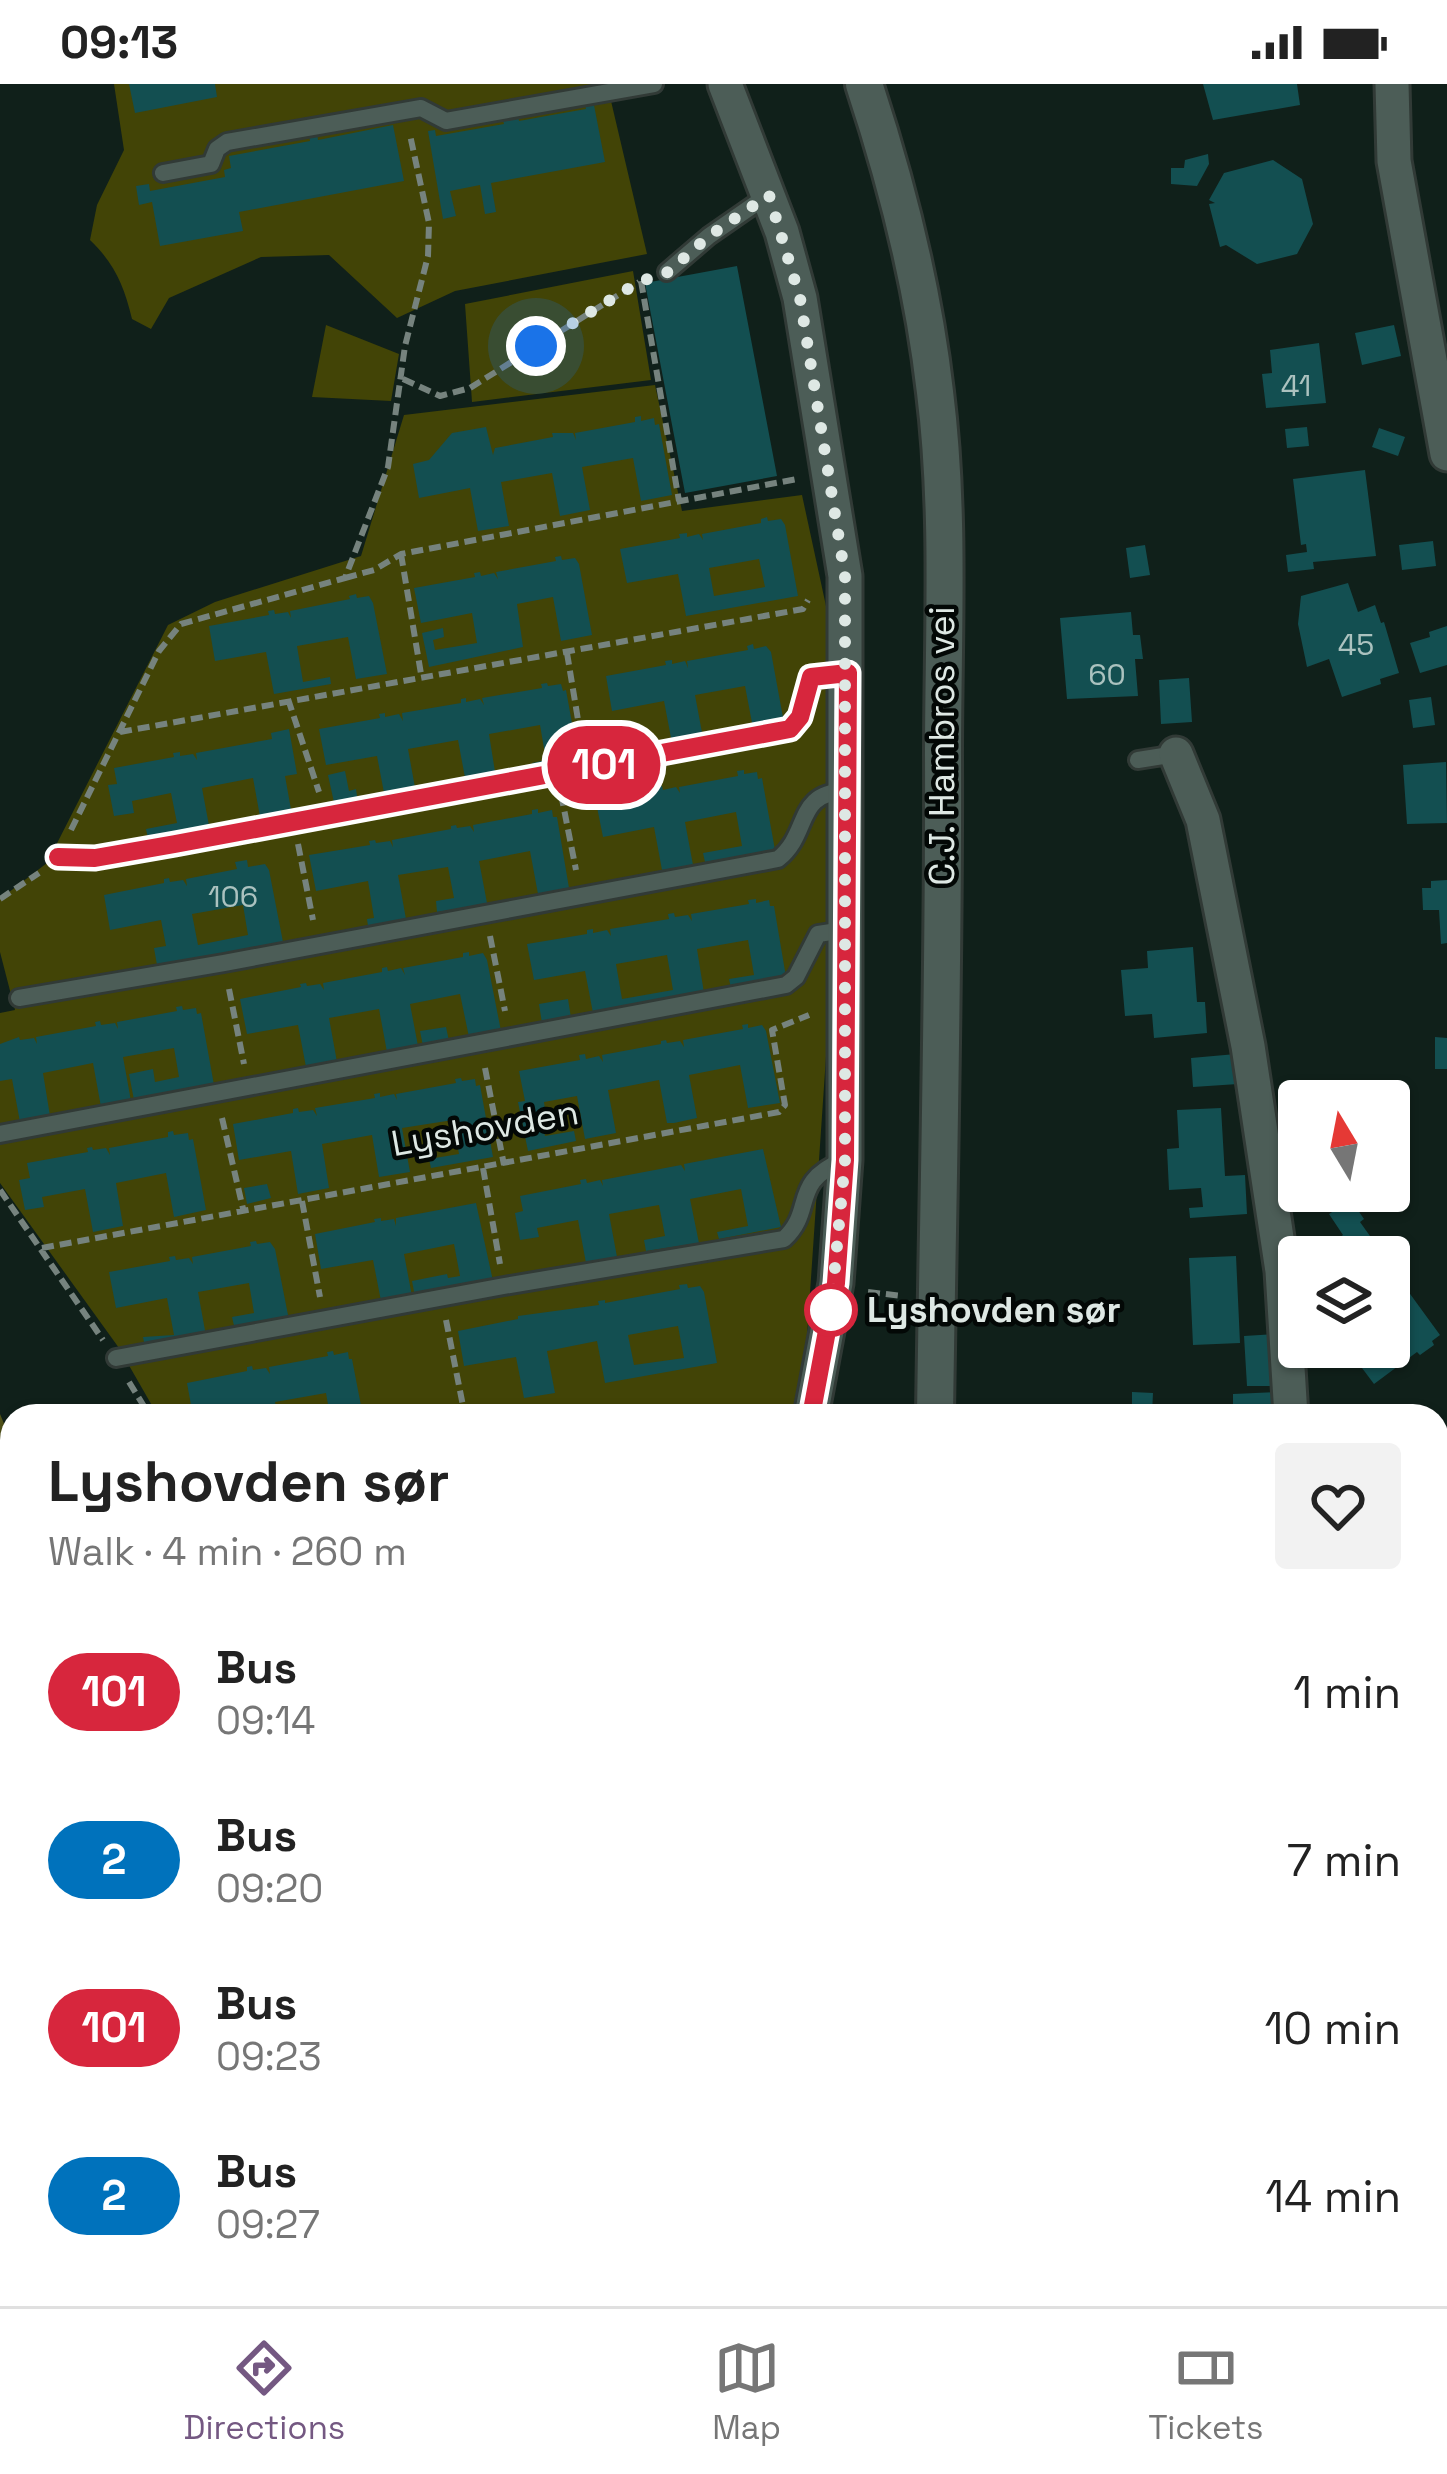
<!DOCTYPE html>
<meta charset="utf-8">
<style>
:root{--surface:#fff;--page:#f2f2f2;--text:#222;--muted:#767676;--line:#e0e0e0;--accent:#745882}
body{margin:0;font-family:"Space Grotesk",sans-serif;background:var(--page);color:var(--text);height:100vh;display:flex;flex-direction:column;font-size:45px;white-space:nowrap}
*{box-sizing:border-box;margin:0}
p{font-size:39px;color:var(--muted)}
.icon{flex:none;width:66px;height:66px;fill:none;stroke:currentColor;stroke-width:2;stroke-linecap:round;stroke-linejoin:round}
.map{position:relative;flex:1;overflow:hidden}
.details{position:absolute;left:0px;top:1320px;width:1449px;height:903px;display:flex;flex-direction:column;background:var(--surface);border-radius:36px 36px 0 0;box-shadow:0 3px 9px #0004}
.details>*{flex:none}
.badge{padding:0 24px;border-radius:39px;font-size:42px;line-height:78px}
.needle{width:78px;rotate:350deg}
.tools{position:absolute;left:1278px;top:996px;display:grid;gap:24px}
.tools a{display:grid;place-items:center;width:132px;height:132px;border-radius:12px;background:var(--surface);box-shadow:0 3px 9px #0004;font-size:60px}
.you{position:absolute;width:60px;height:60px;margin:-30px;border:9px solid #fff;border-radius:50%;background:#1a73e8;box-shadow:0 0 0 18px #1a73e833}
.map>.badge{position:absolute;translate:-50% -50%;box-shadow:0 0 0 6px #fff}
.round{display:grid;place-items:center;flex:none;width:126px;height:126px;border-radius:12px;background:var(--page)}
.head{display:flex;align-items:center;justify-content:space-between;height:204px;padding:0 48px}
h1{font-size:57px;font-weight:800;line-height:90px}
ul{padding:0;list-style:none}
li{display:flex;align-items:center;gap:36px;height:168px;padding:0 48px}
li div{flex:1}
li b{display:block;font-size:45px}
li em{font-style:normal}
li .badge{min-width:132px;font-weight:700;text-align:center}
.status{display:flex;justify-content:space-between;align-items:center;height:84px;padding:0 60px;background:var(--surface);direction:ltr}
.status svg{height:33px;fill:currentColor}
.tabs{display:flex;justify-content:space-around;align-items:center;height:168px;border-top:3px solid var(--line);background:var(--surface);font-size:33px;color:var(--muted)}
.tabs a{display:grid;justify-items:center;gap:6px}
.tabs .active{color:var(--accent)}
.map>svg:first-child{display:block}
.green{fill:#424406}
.forest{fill:#515319}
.building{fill:#134f51;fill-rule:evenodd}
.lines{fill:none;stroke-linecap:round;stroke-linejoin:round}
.service-casing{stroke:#313a36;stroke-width:22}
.minor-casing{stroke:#313a36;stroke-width:39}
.secondary-casing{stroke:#313a36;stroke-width:42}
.path{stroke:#76837e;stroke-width:6;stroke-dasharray:12 6;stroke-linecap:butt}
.service{stroke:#4c5d57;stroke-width:16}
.minor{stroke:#4c5d57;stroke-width:33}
.secondary{stroke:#4c5d57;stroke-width:36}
.line-casing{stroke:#fff;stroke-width:27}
.line{stroke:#d7263d;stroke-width:18}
.walk{stroke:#dee8e4;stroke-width:12;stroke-dasharray:0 21.6}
.stop-dot{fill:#fff;stroke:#d7263d;stroke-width:6}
.labels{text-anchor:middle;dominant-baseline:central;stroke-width:9;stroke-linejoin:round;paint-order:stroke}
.number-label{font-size:30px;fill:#abc2bf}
.street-label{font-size:36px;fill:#dee8e4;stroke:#030806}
.stop-label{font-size:36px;font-weight:bold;fill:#dee8e4;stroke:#030806;text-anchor:start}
</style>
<div class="status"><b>09:13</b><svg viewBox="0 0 49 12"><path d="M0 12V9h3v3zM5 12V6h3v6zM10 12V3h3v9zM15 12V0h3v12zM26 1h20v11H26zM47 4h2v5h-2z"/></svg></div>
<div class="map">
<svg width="1447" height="2222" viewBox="0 0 1447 2222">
<rect width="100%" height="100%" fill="#10201a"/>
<path class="green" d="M114,0h493l40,170 -192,37 -58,27 -68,-63 -68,2 -92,41 -18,31 -19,-10c-8,-33 -17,-55 -42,-79l7,-35 27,-55z
M633,187l18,109 -179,22 -7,-98z
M326,241l73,29 -8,47 -79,-4z
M655,301l27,126 120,-16 24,111 2,212 -1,224 -24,354 -9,20h-636l-39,-68 -119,-165v-170l15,-3 -15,-58v-53l47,-36 121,-238 47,-23 146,-46 43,-141z"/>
<path class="forest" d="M0,1330l12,29v829l-12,-1z
M1447,1818v404h-212l6,-11h196v-380z
M148,2211h317l11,11h-284z"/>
<path class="building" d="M129,0h86l2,13 -82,16z
M1203,0h94l3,21 -87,15z
M593,16l12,62 -114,21 5,29 -11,2 -5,-29 -30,6 6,25 -13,3 -15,-88 7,-1 1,6 68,-12 -2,-7 16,-3 1,7 33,-6 34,-6 -2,-7z
M393,41l11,56 -165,31 4,19 -83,15 -8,-44 -13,3 -3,-19 13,-2 1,7 75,-14 -1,-7 7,-2 -2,-12 81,-15 -1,-6 8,-2 1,7z
M1208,70l1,10 -12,22 -26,-2v-16h13l1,-8z
M1273,76l29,19 11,45 -16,30 -40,10 -31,-19 -6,2 -11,-43 6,-1 -6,-3 15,-27z
M737,182l40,210 -92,17 -40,-210z
M1394,241l7,31 -39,9 -7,-32z
M1319,259l7,60 -60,5 -4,-34 10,-1 -2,-23z
M641,332v5l13,-3 1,7 4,-1 13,71 -31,6 -8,-43 -51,9 8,43 -30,6 -8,-43 -51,9 8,44 -31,5 -8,-43 -51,10 -6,-34 16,-4 23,-27 34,-6 7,28 2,-7 58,-11 -1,-4h21l3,7 -1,-7 60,-11v-5z
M1307,343l2,19 -22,2 -2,-19z
M1379,344l26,9 -7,19 -26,-9z
M1365,386l11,86 -63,6 1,7 -26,3 -2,-17 21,-3 -1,-8 -5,1 -8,-66z
M767,433l1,4 13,-2 4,6 13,71 -112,20 -8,-42 -51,9 -7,-34 60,-11 -1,-4 8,-1v4l12,-3 4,6 -1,-6 59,-11v-4zM759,475l6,28 -51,9 -5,-28z
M1433,457l3,25 -34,4 -3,-25z
M1145,461l5,30 -20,3 -4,-30z
M561,472l1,4 13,-2 4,6 13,71 -31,6 -8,-44 -36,7 6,43 -94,20 -7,-34 21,-5 1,9 -11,3 2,10 42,-7 -5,-30 -51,10 -7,-35 61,-11 -1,-4 6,-1 1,4 13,-3 4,6 -2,-7 60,-11 -1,-4z
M1348,499l10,29 17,-7 6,18 3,-1 15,51 -19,6 1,5 -39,13 -13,-38 -22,8 -9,-43 3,-28z
M356,510l1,4 12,-2 4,7 14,71 -31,5 -8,-42 -51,9 6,36 27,-5 1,7 -57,10 -8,-42 -51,9 -6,-35 60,-11 -1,-4 6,-1 1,4 13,-2 3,6 -1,-7 60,-12 -1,-3z
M1131,528l2,23h7l3,24h-8l3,37 -71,3 -7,-81z
M1447,542v39l-27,8 -10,-30 20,-6 -1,-5z
M753,560l1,5 12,-3 5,6 13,71 -31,5 -8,-42 -50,9 8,43 -31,5 -8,-42 -52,10 -6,-35 60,-11 -1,-4 7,-1v4l13,-3 3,7 -1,-7 61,-11 -1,-4z
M1189,594l3,44 -31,2 -2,-44z
M547,599l1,3 13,-2 2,7 3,-1 13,72 -46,7 -1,-6 14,-3 -6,-35 -51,9 7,44 -30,5 -8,-43 -50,9 8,44 -31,5 -8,-42 -51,9 -7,-36 61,-11 -1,-4 6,-1v4l14,-3 4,7 -1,-8 59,-10v-4l5,-1v4l14,-3 4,6 -2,-7 60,-10 -1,-4z
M1431,613l4,28 -22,3 -4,-28z
M289,645l8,45 -12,2 7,39 -31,7 -8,-44 -51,10 8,43 -61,12 -3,-14 31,-6 -6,-30 -39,8 2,12 -20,3 -6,-31 9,-1 -3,-16 60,-11 -1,-4 7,-1v4l13,-2 4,6 -1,-7 76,-14 -1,-6z
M1446,678l1,61 -40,1 -4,-59z
M744,686v4l13,-2 1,7 4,-1 13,72 -70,12 -2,-9 39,-7 -6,-34 -51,10 8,43 -31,5 -8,-43 -51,10 -7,-35 60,-11v-4l6,-1 1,4 13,-3 4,6 -1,-6 59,-11 -1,-5z
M345,687l4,20 7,-2 2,14 -23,4 -7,-32z
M538,725v4l14,-3 1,7h4l12,71 -31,6 -8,-43 -51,10 8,42 -31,6 -19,3 -1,-11 18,-3 -6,-31 -50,8 8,44 -38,7 -1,-7 7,-1 -6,-37 -52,10 -7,-36 61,-10 -1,-4 6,-1 1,3 14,-2 3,6 -1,-7 59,-11v-3l5,-1 1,3 13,-2 4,6 -1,-7 59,-11v-4z
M247,776l1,7 17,-3 4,6 14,72 -126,23 -3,-17 12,-2 -5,-26 -51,10 -6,-35 60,-12v-4l5,-1 1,4 13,-2 4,6 -1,-7 51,-10 -2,-7zM243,821l5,30 -50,10 -6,-31z
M1447,796v63l-6,1 -2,-34h-16l-1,-22h9v-7z
M756,815v4l13,-3 1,6h4l12,71 -55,11 -2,-9 25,-4 -6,-35 -51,9 7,44 -30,6 -81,14 -8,-42 -51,9 -7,-36 60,-10v-4l6,-1v4l14,-3 4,6 -1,-7 59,-10 -1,-5 6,-1 1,4 13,-2 4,6 -1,-7 58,-10 -1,-4zM667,871l6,35 -51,9 -6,-35z
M1193,863l4,55h8l2,31 -53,5 -2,-24 -27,2 -4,-46 27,-2 -1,-17z
M469,868v4l14,-3 4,7 14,71 -32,6 -9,-43 -50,10 8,42 -31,6 -8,-43 -50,9 8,44 -31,5 -8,-42 -51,9 -7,-35 61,-12 -1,-3 6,-1 1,3 13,-2 4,6 -1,-7 59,-11v-4l5,-1 1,4 13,-3 4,7 -2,-7 60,-11v-4z
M568,915l3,19 -29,5 -3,-19z
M182,922l1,4 13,-2 1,6 4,-1 13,72 -80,15 -5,-26 24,-5 2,13 24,-5 -5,-29 -51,9 8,44 -30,6 -8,-44 -50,10 7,43 -30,6 -8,-43 -12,2v-37l19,-7 1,3 14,-2 3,6 -1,-7 60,-11 -1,-4 5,-1 1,4 14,-2 3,6 -1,-7 60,-11 -1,-4z
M748,940v4l14,-3 4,6 14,72 -32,5 -8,-43 -51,10 8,43 -23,5h-7l-8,-43 -51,10 8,43 -31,6 -8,-43 -33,6 1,7 -5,1 5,26 29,-5 2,10 -48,10 -10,-49 7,-1 -6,-30 61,-11 -1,-5 6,-1 1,5 13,-3 4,6 -1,-7 59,-11v-3l5,-1 1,3 13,-2 4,6 -1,-7 60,-11 -1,-4z
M446,943l3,14 -26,5 -3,-15z
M1435,953l12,1v31h-12z
M1236,970l2,30 -45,3 -2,-29z
M461,994l1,3 13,-2 1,7 4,-1 13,72 -62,11 -2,-9 30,-5 -6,-34 -51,8 8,44 -31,5 -7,-42 -50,9 7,44 -31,6 -7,-43 -52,9 -6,-36 60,-11v-4l5,-1 1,4 14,-2 4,6 -2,-8 60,-10 -1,-4 6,-1v4l14,-3 3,6 -1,-6 60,-11 -1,-4z
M1221,1024l4,68 20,-1 2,39 -57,4 -1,-10 14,-1 -2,-19 -32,2 -2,-41 12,-1 -2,-38z
M173,1047l1,4 14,-2 1,7 4,-1 13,71 -32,7 -8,-44 -50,10 7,43 -30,6 -8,-43 -43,8 2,10 -19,3 -6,-30 11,-2 -3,-15 61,-11 -1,-4 5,-1 1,3 13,-2 4,7 -1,-7 59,-11v-5z
M763,1065l18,78 -62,12 -2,-7 31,-6 -7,-37 -51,10 9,44 -53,8 -2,-11 21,-4 -6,-31 -50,9 8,43 -31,6 -8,-43 -41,8 2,9 -19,3 -5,-27 8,-2 -3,-15 61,-12 -1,-4 6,-1 1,4 13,-3 3,6 -1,-6 79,-15 4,6 -1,-7z
M267,1100l4,14 -24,6 -3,-16z
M1351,1116l13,19 -4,3 25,35h-57l-5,-7 20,-15 -14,-21z
M476,1119l17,78 -78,16 -3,-16 35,-7 1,4 12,-2 -6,-32 -50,10 8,42 -31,5 -8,-41 -52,9 -6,-35 60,-12 -1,-3 7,-1v3l13,-2 2,7v-8z
M256,1157l1,3 13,-2 5,7 14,71 -54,10 -3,-13 22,-4 -5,-30 -51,9 8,44 -61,11 -2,-10 31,-2 -7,-37 -51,10 -7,-36 61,-11 -1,-4 6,-1 1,4 13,-2 4,6 -1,-7 59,-11 -1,-4z
M1236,1172l4,87 -47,2 -4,-87z
M1389,1181l51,70 -8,6 2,4 -14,10 -3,-3 -43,32 -18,-24 -2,2 -8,-11 -10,-4h53z
M687,1200l1,4 12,-2 4,6 13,71 -112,20 -8,-42 -50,10 8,42 -31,5 -8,-41 -52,9 -6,-35 60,-12v-3l81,-11 -1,-4 7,-1v3l75,-14 -1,-4zM678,1242l6,32 -50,7 -6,-30z
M1274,1250l2,52h-29l-3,-50z
M333,1267l1,4 14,-3 1,7h3l11,57h-33l-4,-23 -51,9 3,14h-32l-2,-8 -51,8 -6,-33 60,-12v-4l5,-1 1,4 13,-2 4,6 -1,-7 59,-11 -1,-4z
M1132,1308l21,1 -1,21 -20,-1z
M1279,1308l1,24h-47v-22z
M1437,1350h10v90l-10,1z
M1447,1648v94l-10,1v-94z
M1437,1802l10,1v107l-10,-1z
M1130,2211h81l5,11h-81z"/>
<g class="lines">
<defs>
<path id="service" d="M163,89l48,-9 6,-15 10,-7 194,-34 25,13 208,-37
M667,188l42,-36 59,-41
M1138,676l38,-6
M58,773l37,1 695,-129 11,-12 10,-40 36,-4
M19,914l205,-35 554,-104c33,-26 16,-66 68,-68
M0,1050l786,-149 10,-8 22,-43 26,-4
M116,1274l388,-72 280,-47c32,-30 5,-56 60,-79"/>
<path id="minor" d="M725,0l57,148 18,66 45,278v584l-9,123 -25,133
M1392,0l2,77 53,293
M1176,670l27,66 45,226 34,225 9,145"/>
<path id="secondary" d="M864,0c33,100 59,203 71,308 15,120 8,243 8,363 1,220 -5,441 -8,661
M925,2222v-11"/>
</defs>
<use href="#service" class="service-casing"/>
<use href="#minor" class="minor-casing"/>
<use href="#secondary" class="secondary-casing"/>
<path class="path" d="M641,197l38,220
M403,295l37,17 30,-8 169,-106
M401,470l20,120
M345,494l29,-8 27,-16 396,-75
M567,569l15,91
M288,615l31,93
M120,648l683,-123 5,-9
M561,710l15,76
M71,746l88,-179 22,-27 164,-46 43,-111 17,-121 23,-90 1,-33 -19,-88
M298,760l15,76
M0,815l39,-26
M490,852l15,75
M229,905l15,75
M485,984l19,97
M222,1034l22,95
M483,1084l17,96
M0,1106l103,150
M302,1117l18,96
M42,1164l737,-136 6,-7 -13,-75 37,-15
M868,1208l35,4
M446,1236l19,96
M129,1298l21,34
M275,2222l3,-11"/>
<use href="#service" class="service"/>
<use href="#minor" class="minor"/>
<use href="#secondary" class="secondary"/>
</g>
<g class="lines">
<defs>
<path id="line" d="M58,773l37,1 80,-14 615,-115 10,-12 11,-40 37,-4 -3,487 -9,123 -25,133"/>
</defs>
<use href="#line" class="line-casing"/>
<use href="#line" class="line"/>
<path class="walk" d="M536,262l103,-64 29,-10 41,-36 60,-41 31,103 45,278v584l-14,150"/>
</g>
<circle class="stop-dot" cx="831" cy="1226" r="24"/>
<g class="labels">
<g class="number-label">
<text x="1296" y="301">41</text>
<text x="1356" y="560">45</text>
<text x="1107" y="590">60</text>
<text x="233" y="812">106</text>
</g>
<g class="street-label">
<text transform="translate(942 662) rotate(-90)">C.J. Hambros vei</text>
<text transform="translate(485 1044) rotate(-10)">Lyshovden</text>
</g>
<g class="stop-label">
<text x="867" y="1226">Lyshovden sør</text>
</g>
</g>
</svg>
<div class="tools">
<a><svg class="needle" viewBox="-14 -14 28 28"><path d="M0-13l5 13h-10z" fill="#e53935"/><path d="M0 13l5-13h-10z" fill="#767676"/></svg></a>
<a><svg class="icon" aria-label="layers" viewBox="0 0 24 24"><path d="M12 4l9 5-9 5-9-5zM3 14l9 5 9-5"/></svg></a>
</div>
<div class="you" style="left:536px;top:262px"></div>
<b class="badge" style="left:604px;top:681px;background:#d7263d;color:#fff">101</b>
<section class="details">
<div class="head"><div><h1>Lyshovden sør</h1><p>Walk · 4 min · 260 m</p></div><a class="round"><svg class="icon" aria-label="heart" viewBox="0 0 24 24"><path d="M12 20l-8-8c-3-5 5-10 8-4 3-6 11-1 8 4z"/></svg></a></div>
<ul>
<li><span class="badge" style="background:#d7263d;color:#fff">101</span><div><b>Bus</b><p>09:14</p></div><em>1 min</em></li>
<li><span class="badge" style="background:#0072bc;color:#fff">2</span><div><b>Bus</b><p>09:20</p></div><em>7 min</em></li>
<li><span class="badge" style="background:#d7263d;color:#fff">101</span><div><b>Bus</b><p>09:23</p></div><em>10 min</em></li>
<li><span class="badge" style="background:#0072bc;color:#fff">2</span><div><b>Bus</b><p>09:27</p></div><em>14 min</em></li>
</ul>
</section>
</div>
<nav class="tabs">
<a class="active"><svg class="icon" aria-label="directions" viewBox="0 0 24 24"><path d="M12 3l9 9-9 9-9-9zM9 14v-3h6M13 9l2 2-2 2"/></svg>Directions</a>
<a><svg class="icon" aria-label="map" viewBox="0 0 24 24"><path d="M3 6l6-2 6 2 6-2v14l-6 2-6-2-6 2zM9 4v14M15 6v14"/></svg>Map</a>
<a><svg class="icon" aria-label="tickets" viewBox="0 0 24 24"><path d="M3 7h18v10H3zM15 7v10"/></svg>Tickets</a>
</nav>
